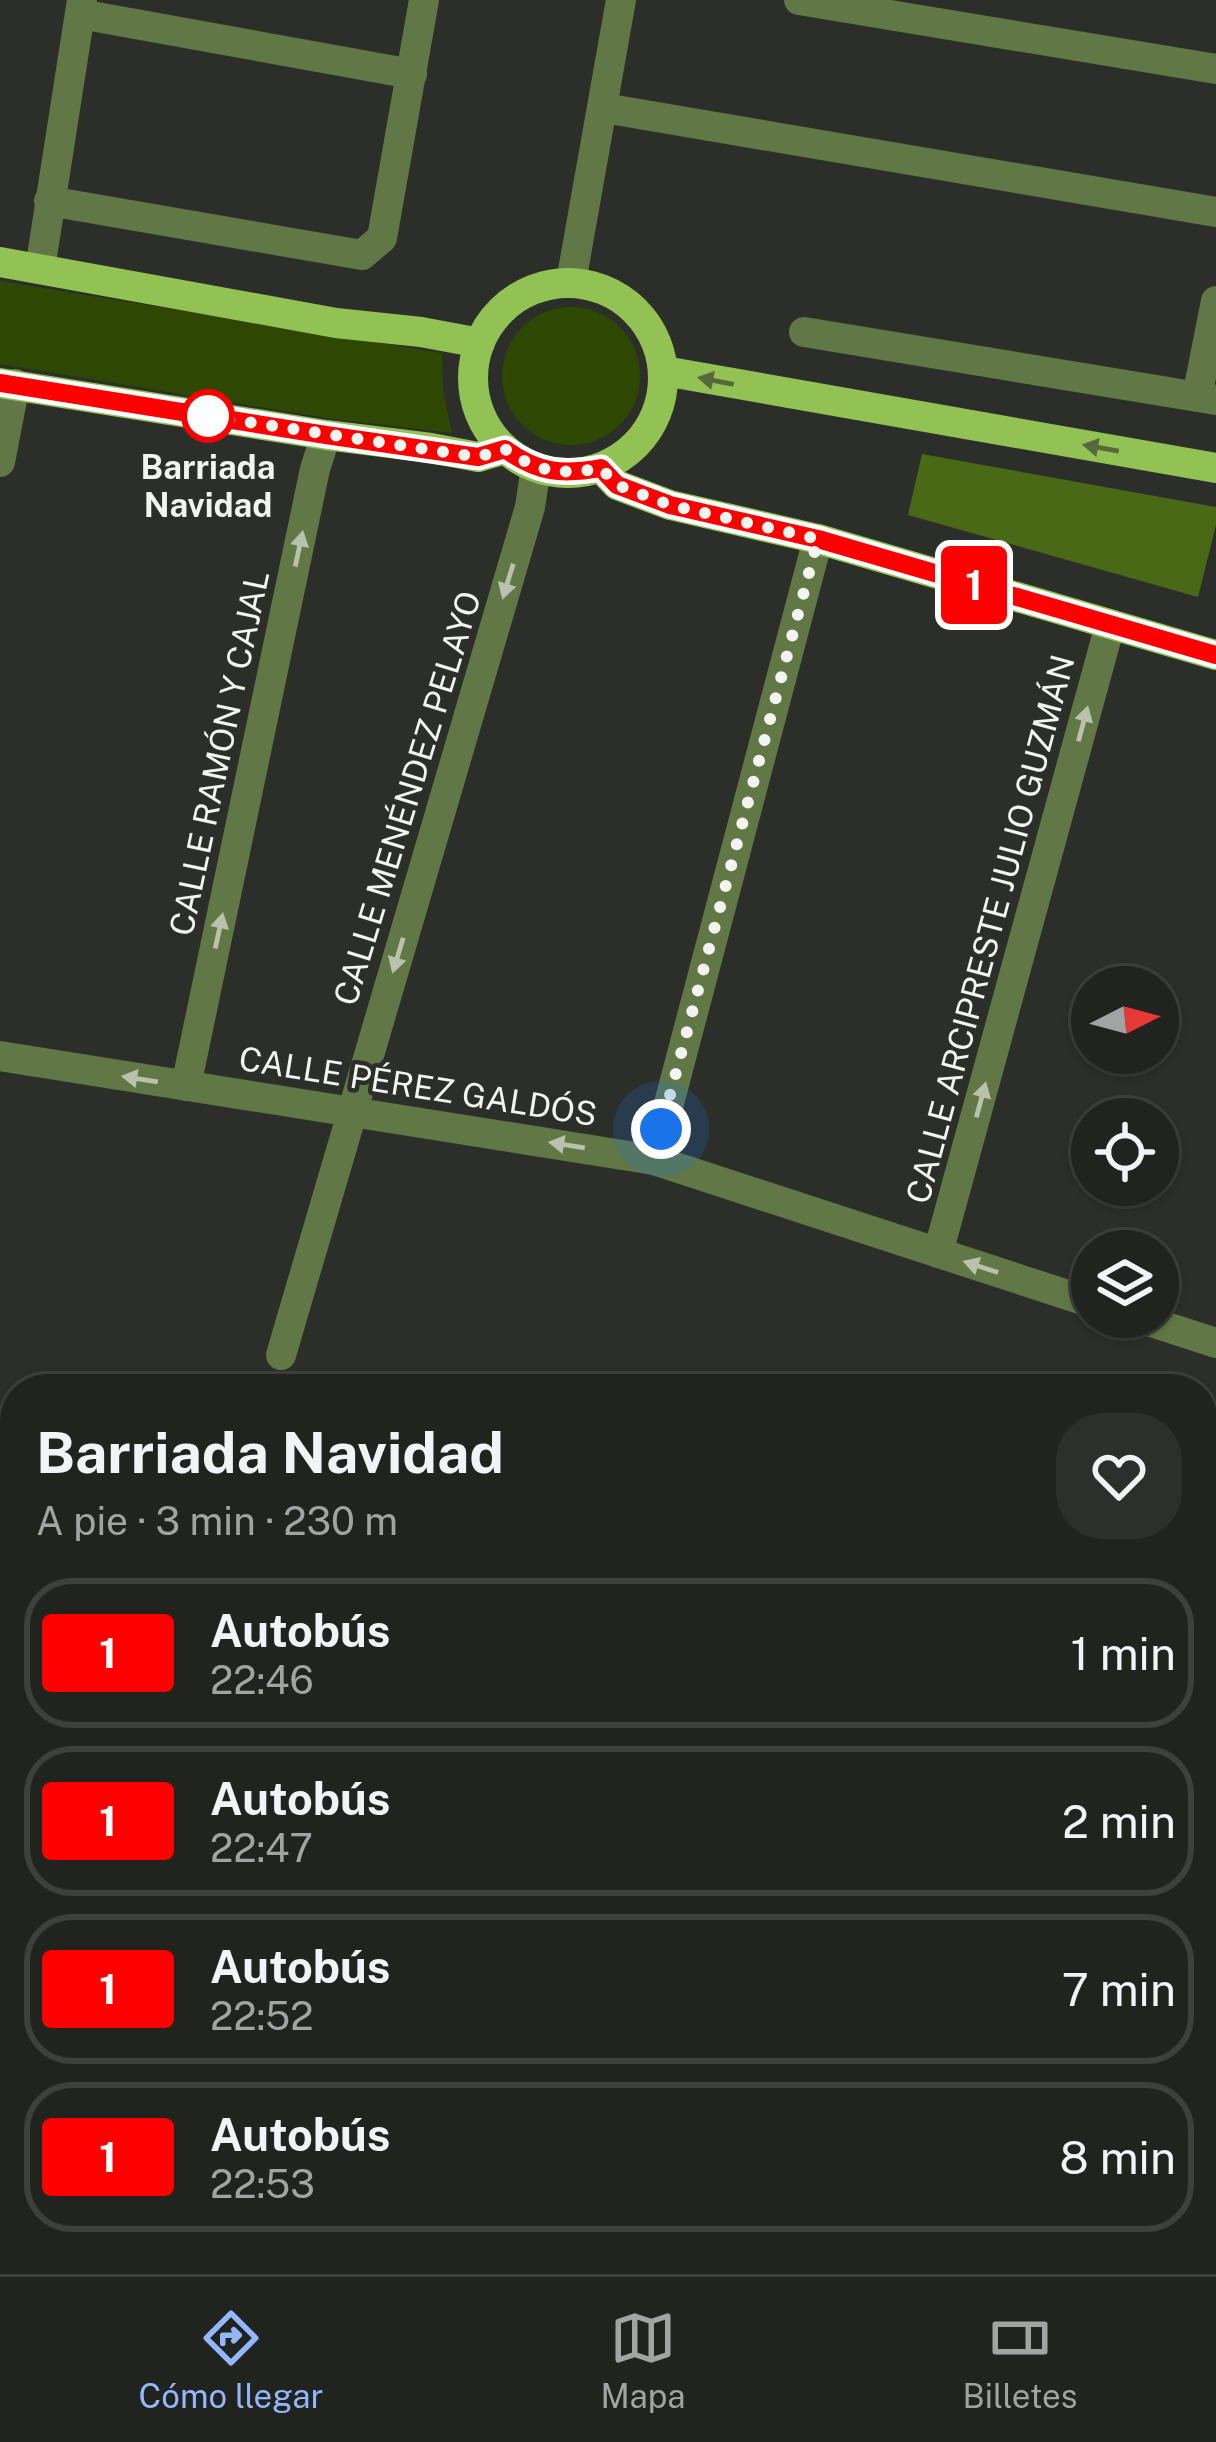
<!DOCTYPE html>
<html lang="es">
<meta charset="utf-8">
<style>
:root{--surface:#21231f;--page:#2d2f2c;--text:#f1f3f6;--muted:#a2a4a4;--line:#3e403d;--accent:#93b7fd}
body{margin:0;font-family:"Public Sans",sans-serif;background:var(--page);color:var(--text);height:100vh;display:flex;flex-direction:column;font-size:45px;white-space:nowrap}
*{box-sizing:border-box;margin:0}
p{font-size:39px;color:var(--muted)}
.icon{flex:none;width:66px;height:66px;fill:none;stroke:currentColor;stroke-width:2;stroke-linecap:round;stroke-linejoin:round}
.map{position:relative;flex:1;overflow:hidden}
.details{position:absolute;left:0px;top:1374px;width:1218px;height:900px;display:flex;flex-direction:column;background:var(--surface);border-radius:48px 48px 0 0;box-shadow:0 3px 9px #0004,0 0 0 3px var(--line)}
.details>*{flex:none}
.badge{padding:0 24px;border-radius:9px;font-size:42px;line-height:78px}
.needle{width:78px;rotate:84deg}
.fabs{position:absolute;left:1071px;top:966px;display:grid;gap:24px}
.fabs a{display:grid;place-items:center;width:108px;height:108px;border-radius:50%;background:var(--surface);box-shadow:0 3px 9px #0004,0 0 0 3px var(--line);font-size:60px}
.you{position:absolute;width:60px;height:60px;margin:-30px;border:9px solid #fff;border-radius:50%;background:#1a73e8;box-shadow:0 0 0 18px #1a73e833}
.map>.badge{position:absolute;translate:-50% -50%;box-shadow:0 0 0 6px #fff}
.round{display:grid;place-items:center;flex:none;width:126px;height:126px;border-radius:48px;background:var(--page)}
.overview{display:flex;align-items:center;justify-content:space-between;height:204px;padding:0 36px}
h1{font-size:57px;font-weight:700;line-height:90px}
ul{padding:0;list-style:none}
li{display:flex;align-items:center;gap:36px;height:150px;margin:0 24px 18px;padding:0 12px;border:6px solid var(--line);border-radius:48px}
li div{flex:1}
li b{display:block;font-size:45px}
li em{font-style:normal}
li .badge{min-width:132px;font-weight:700;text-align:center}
.menu{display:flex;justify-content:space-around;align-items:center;height:168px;border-top:3px solid var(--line);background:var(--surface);font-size:33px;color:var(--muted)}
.menu a{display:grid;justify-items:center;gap:6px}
.menu .current{color:var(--accent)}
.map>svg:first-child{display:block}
.green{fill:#2e4702}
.building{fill:#496916}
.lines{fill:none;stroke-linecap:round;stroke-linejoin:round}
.path{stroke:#6e716c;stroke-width:6;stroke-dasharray:9 6;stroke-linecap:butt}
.minor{stroke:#617846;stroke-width:30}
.major{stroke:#92c154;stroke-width:30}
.oneway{fill:#55693a}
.oneway2{fill:#b8c2ac}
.line-casing{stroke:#fff;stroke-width:27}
.line{stroke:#f00;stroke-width:18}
.walk{stroke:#f2f4f0;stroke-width:12;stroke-dasharray:0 21.6}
.stop-dot{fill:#fff;stroke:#f00;stroke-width:6}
.labels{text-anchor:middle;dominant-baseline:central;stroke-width:9;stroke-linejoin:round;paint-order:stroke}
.stop-label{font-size:33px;font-weight:bold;fill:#f2f4f0;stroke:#2c2f29}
.street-label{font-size:33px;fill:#f2f4f0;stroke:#2c2f29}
</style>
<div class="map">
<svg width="1216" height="2274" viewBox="0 0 1216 2274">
<rect width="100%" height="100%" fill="#2c2f29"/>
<path class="green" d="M0,281l442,72 1,37 9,43 -126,-15 -326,-54z
M502 376a69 69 0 1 1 138 0a69 69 0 1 1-138 0Z"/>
<path class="building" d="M922,454l294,53v18l-18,72 -290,-82z"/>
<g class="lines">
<path class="path" d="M300,1375l10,14
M0,1896l15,21
M997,2259l53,15"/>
<path class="minor" d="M799,0l417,69
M80,14l332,60
M604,108l612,104
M49,201l313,54 20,-17 42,-238
M40,269l42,-269
M571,282l50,-282
M804,332l412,68
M1197,397l19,-96
M0,462l15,-78
M0,1056l654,104 438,143
M186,1086l129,-617 11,-34
M654,1160l164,-621
M938,1253l172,-628
M1136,1317l80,26
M281,1355l249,-848 6,-40
M0,2207l15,8
M93,2259l26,15"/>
<path class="major" d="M0,262l336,61 85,9 59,11
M473 378a95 95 0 1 1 190 0a95 95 0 1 1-190 0Z
M664,371l552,97
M0,383l326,52 105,13 47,9 27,-8
M601,468l16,17 53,20 148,34 398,116"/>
</g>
<defs><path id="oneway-solid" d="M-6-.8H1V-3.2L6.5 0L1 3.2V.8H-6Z" transform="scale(3)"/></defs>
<g class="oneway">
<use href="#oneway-solid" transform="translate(716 381) rotate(-169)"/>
<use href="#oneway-solid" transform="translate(1101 448) rotate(-170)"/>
</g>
<g class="oneway2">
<use href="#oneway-solid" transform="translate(299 549) rotate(-78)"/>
<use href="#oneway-solid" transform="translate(508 581) rotate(107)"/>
<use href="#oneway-solid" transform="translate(1083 724) rotate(-75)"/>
<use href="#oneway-solid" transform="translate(219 931) rotate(-78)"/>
<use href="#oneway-solid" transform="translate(398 955) rotate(107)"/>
<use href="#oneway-solid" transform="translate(140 1079) rotate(-171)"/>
<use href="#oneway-solid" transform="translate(981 1100) rotate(-75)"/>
<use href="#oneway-solid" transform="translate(567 1145) rotate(-171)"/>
<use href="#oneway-solid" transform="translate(981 1267) rotate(-162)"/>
</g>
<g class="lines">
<defs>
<path id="line" d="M0,383l326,52 152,22 27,-8c33,24 57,26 96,19l16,17 53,20 148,34 398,116"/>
</defs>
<use href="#line" class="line-casing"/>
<use href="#line" class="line"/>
<path class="walk" d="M208,416l270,41 27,-8c33,24 57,26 96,19l16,17 53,20 148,34 -157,590"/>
</g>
<circle class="stop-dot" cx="208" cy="416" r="24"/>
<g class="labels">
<g class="stop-label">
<text x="208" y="467">Barriada<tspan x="208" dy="38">Navidad</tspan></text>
</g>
<g class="street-label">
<text transform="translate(219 753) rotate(-78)">CALLE RAMÓN Y CAJAL</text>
<text transform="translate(407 798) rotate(-73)">CALLE MENÉNDEZ PELAYO</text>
<text transform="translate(990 929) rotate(-75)">CALLE ARCIPRESTE JULIO GUZMÁN</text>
<text transform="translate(418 1086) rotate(9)">CALLE PÉREZ GALDÓS</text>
</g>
</g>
</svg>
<div class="fabs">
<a><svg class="needle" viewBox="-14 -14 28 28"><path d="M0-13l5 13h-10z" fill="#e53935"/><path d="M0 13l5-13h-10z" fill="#a2a4a4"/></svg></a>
<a><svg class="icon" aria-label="locate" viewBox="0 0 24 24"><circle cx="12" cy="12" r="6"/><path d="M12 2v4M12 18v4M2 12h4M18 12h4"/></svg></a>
<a><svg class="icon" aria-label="layers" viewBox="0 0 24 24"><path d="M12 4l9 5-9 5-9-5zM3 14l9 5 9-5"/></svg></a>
</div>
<div class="you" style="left:661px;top:1129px"></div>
<b class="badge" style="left:974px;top:585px;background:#f00;color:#fff">1</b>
<section class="details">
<div class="overview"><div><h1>Barriada Navidad</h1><p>A pie · 3 min · 230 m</p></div><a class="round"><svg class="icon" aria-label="heart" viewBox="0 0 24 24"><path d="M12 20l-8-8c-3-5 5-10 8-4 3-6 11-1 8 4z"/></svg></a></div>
<ul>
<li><span class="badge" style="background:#f00;color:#fff">1</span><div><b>Autobús</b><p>22:46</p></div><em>1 min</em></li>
<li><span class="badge" style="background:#f00;color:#fff">1</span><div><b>Autobús</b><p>22:47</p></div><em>2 min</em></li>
<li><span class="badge" style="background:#f00;color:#fff">1</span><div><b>Autobús</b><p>22:52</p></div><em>7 min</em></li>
<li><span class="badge" style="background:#f00;color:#fff">1</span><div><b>Autobús</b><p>22:53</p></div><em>8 min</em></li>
</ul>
</section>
</div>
<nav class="menu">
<a class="current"><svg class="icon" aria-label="directions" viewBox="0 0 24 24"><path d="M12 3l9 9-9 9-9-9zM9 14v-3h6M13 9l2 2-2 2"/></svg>Cómo llegar</a>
<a><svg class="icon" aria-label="map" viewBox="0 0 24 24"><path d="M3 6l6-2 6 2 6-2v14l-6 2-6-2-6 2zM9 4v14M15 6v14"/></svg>Mapa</a>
<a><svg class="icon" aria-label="tickets" viewBox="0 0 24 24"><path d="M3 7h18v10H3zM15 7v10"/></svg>Billetes</a>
</nav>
